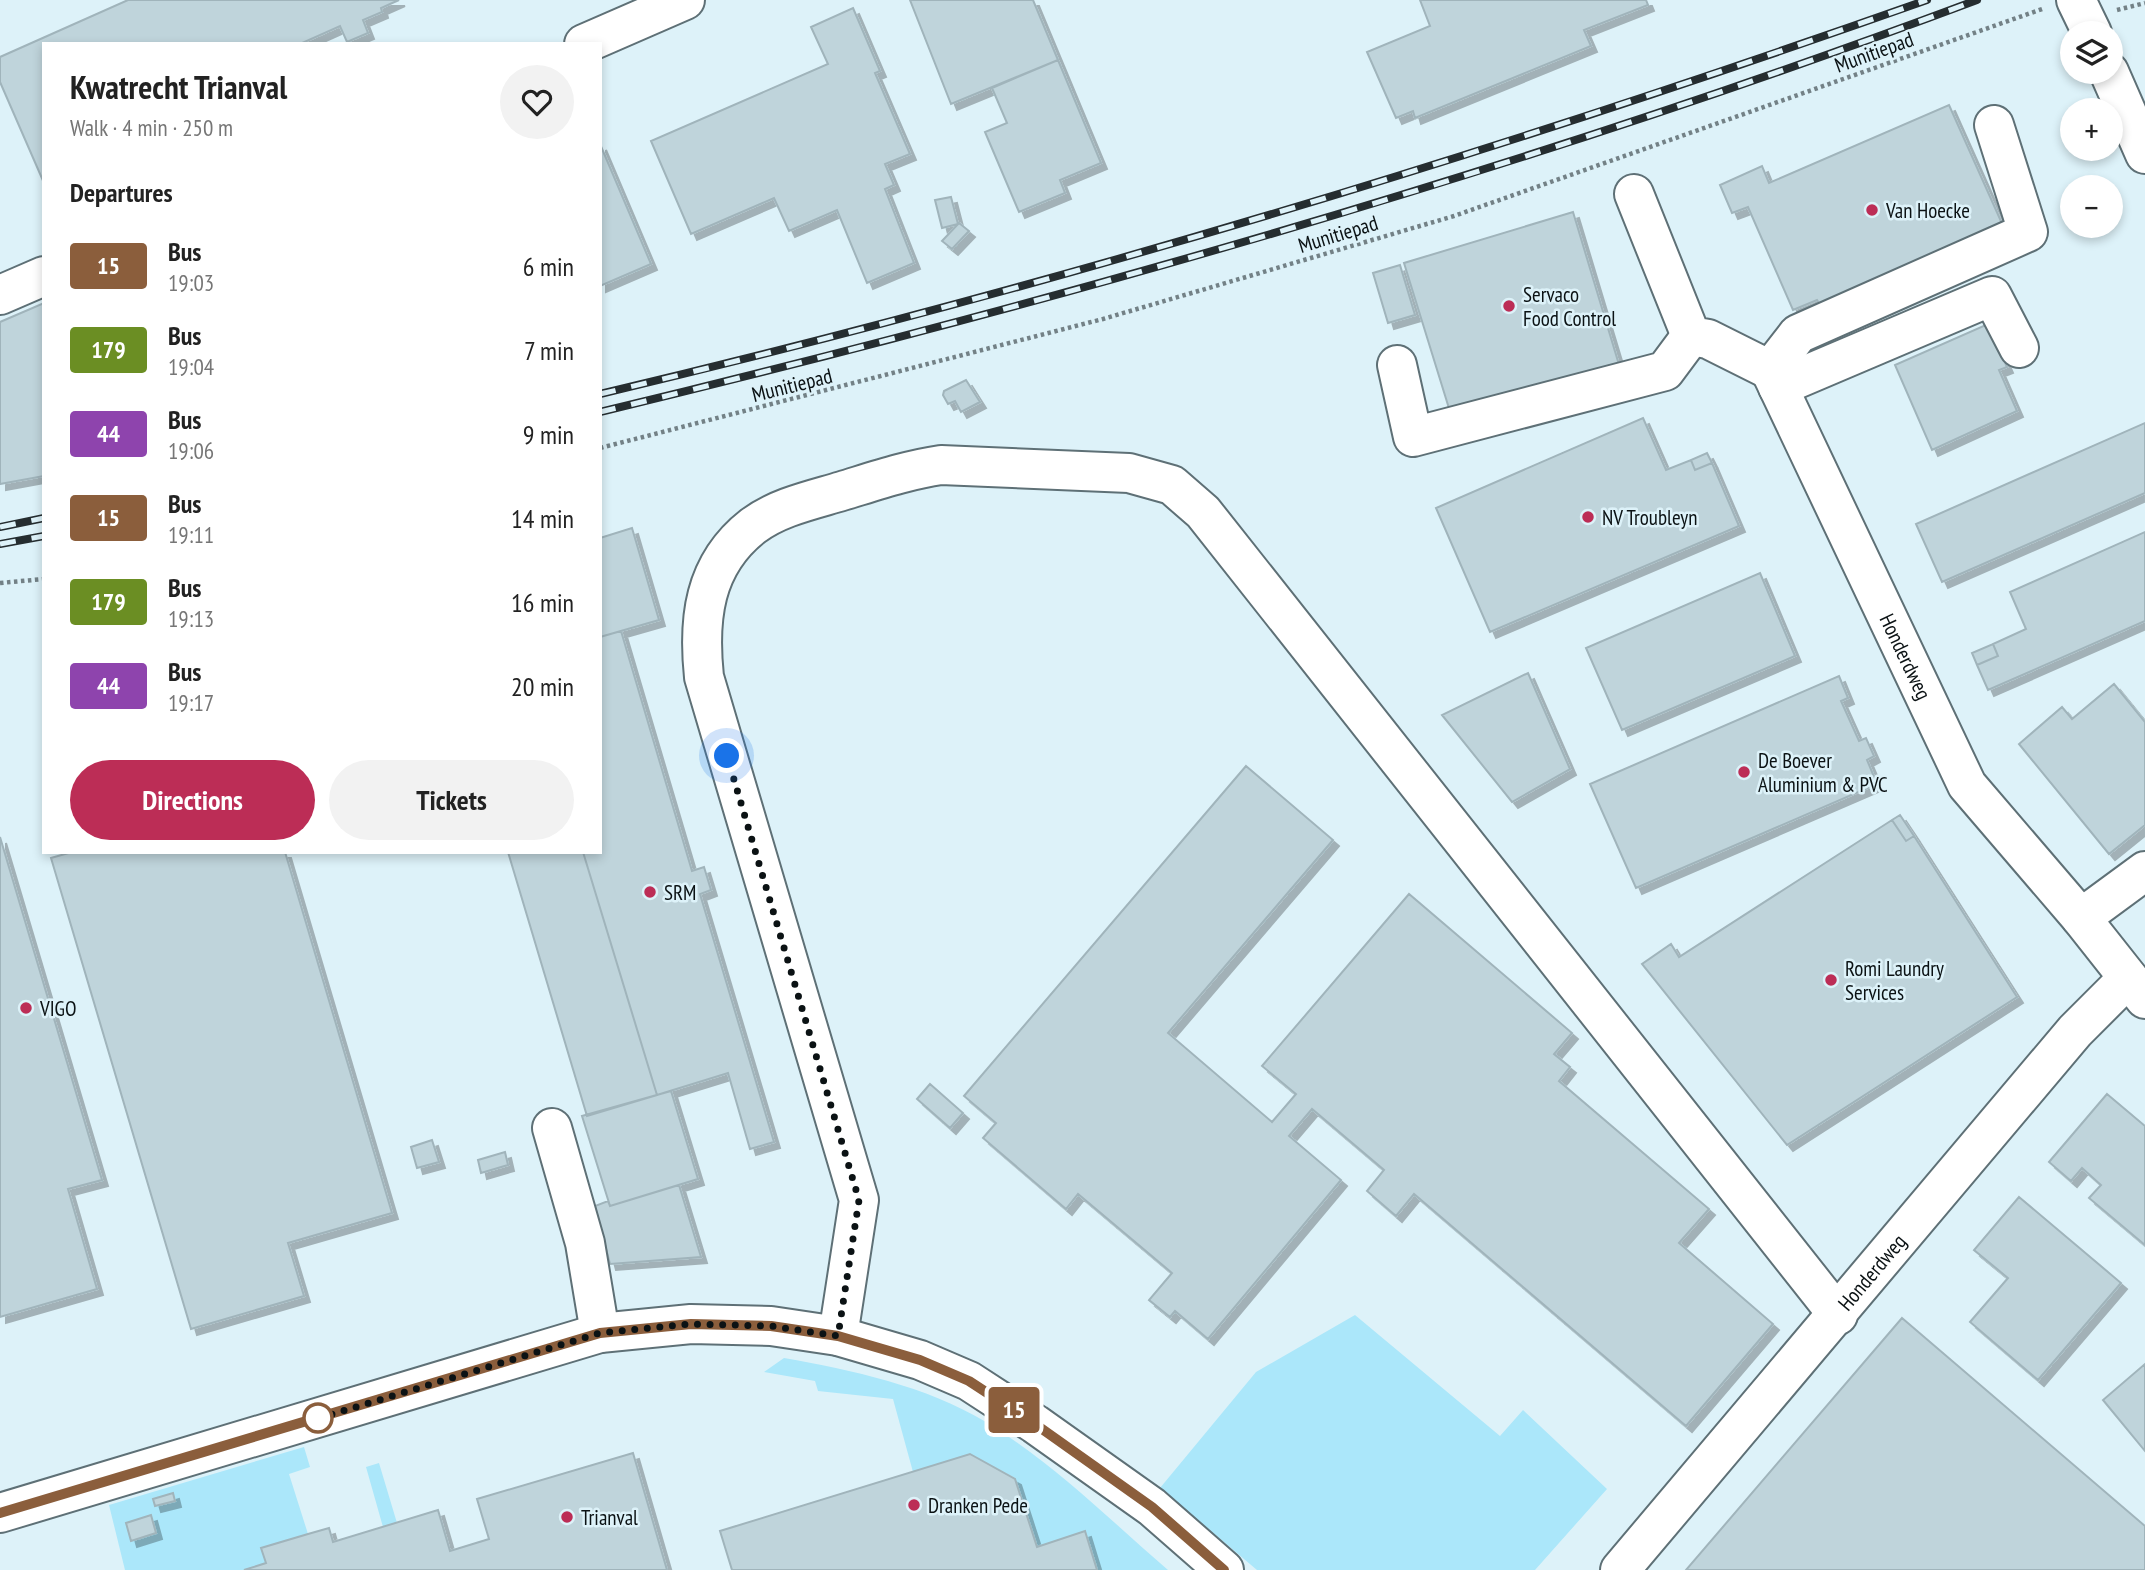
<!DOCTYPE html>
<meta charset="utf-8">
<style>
:root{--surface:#fff;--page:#f2f2f2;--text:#222;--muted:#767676;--accent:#bc2d56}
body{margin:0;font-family:"PT Sans Narrow",sans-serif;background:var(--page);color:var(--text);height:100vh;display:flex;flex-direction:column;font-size:26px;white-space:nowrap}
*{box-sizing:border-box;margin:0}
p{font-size:23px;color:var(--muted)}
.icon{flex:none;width:38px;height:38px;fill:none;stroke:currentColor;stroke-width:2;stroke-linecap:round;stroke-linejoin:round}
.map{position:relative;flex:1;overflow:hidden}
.panel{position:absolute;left:42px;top:42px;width:560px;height:812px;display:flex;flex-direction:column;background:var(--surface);border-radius:0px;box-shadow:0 4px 10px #0003}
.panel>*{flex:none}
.badge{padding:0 14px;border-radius:5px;font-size:24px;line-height:46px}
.fabs{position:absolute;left:2060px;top:21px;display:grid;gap:14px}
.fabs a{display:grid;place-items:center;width:63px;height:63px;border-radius:50%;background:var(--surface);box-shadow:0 4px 10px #0003;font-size:35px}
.you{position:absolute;width:35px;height:35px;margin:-18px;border:5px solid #fff;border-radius:50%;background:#1a73e8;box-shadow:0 0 0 10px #1a73e833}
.map>.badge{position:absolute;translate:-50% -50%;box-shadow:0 0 0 4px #fff}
h2{padding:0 28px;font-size:26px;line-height:63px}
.round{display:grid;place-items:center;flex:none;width:74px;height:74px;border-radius:37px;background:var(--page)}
.head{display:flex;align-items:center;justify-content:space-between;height:119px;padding:0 28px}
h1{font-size:33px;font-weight:800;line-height:52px}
.action{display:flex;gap:14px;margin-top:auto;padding:14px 28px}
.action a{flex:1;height:80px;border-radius:42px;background:var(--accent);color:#fff;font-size:28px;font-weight:800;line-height:80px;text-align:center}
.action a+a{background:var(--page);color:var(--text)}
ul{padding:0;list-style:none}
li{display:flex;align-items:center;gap:21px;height:84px;padding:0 28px}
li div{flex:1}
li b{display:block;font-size:26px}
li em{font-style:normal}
li .badge{min-width:77px;font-weight:700;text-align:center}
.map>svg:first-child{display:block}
.green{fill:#abe7fa}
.building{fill:#bfd4db;stroke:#a0b4bb;stroke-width:2;filter:url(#shadow)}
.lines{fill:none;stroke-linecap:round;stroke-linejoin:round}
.minor-casing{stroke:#5e7076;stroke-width:42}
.path{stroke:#738186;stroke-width:4.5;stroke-dasharray:3.5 3.5;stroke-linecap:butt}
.minor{stroke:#fff;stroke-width:38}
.rail-casing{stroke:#252d30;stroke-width:8}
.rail{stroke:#ddf2f9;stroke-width:5;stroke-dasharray:16;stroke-linecap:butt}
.line-casing{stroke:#fff;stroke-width:16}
.line{stroke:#8b5e3c;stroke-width:10}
.walk{stroke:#0b1214;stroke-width:7;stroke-dasharray:0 12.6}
.poi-dot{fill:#bc2d56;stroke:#ddf2f9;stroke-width:2.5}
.stop-dot{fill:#fff;stroke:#8b5e3c;stroke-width:3.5}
.labels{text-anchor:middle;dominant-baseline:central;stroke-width:5;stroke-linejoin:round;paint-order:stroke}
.street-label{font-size:21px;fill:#0b1214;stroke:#ddf2f9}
.poi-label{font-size:21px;fill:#0b1214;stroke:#ddf2f9;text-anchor:start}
</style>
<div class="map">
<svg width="2145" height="1570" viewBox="0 0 2145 1570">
<defs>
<filter id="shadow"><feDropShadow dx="6" dy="6" stdDeviation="0" flood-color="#0004"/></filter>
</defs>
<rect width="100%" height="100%" fill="#ddf2f9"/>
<path class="green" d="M1355,1315l145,121 23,-26 84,79 -72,81h-278l-97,-82 96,-116z
M784,1358c68,12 142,28 202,64 67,41 123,97 182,148h-71l-12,-38 -48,15 -22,-69 -45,-24 -57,18 -20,-73 -75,-8 -3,-10 -51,-9z
M304,1447l6,20 -21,7 19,60 -46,15 4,14 -22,7h-119l-16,-65z
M379,1463l18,60 -14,4 -17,-60z"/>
<path class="building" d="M128,0h271l-18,8 1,4 -19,8 5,13 -21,9 -7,-16 -40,18h-256v139l-44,-101v-25z
M910,0h123l25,60 -107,44z
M1420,0h226l2,5 -64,25 7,16 -176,72 -2,-7 -17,7 -29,-66 63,-26z
M853,8l27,63 -5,2 35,81 -25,10 9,21 -9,4 29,74 -47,20 -30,-73 -48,21 -15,-33 -83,36 -40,-93 177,-77 -17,-37z
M1058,60l43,103 -41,17 5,13 -46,19 -34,-80 22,-9 -15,-35z
M1949,105l55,123 -182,80 -5,-8 -24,10 -45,-103 -16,6 -12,-28 42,-19 7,17z
M600,144l51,120 -51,22z
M951,197l7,27 -16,4 -7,-28z
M1573,212l47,156 -168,50 -48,-155z
M959,223l10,8 -17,18 -10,-8z
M1400,265l15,50 -27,8 -15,-50z
M44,303v173l-44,8v-162z
M1988,324l19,43 -8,3 18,41 -85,39 -37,-85z
M966,380l14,22 -19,10 -6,-11 -7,3 -5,-9 1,-4z
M1643,418l23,52 25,-10 4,10 17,-7 27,63 -249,106 -54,-124z
M2145,423v70l-203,89 -26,-58z
M1707,453l5,10 -17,7 -4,-10z
M632,528l27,92 -59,17v-99z
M2145,532v89l-157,69 -11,-25 21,-9 -5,-12 33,-15 -16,-37z
M1760,573l35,83 -173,74 -36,-82z
M621,631l71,240 12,-4 7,23 -11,4 74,248 -24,7 -22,-76 -71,22 -74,-243h17v-215z
M1993,644l5,12 -21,9 -5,-12z
M1528,673l42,96 -58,33 -70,-87z
M1839,676l9,22 -7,3 18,40 7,-3 8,18 -7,4 10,24 -241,104 -46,-104z
M2114,684l31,38v103l-36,29 -90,-110 43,-37 10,12z
M1246,766l87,74 -165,193 104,89 24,-28 -34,-28 147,-172 163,139 -18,21 16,13 -11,14 150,128 -30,34 94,81 -87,102 -272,-232 -18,22 -29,-25 17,-21 -72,-61 -23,27 52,44 -133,159 -33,-28 -5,6 -21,-17 23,-27 -94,-79 -12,15 -83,-71 13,-15 -32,-27z
M1900,815l14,21 -8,5 -14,-21z
M1900,815l14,21 -8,5 -14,-21z
M1892,820l14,21 8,-5 103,161 -230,148 -145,-181 29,-20 8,13z
M0,837l102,343 -34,9 29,100 -97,28z
M72,852h213l107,361 -104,30 16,53 -113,33 -140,-471z
M508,852h75l74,243 -70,21z
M930,1084l33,29 -13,15 -33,-29z
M671,1091l27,88 -88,27 -28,-90z
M2107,1094l38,32v119l-56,-47 12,-13 -19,-17 -11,13 -22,-19z
M432,1140l7,22 -22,6 -6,-21z
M505,1152l3,13 -27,8 -3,-13z
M679,1185l22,72 -91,7 -15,-58 13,-5 2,5z
M2019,1197l102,86 -83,97 -68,-58 38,-44 -34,-28z
M1902,1318l243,208v44h-459z
M2145,1364v87l-42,-51z
M633,1453l34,117h-423l22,-7 -5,-15 47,-14 21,-6 4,14 105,-32 12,41 39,-12 -12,-40z
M970,1454l45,25 22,68 48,-16 12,39h-365l-12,-39z
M173,1493l2,8 -20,5 -2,-7z
M151,1515l5,18 -25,8 -5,-18z"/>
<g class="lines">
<defs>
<g id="minor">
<path d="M2076,0l16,33"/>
<path d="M584,44l101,-44"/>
<path d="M2109,72l36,82"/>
<path d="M1634,194l57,142 17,3 62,31"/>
<path d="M0,295l44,-19"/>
<path d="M1397,365l16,72 252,-66 26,-35"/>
<path id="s1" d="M1770,370l197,415 114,133"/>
<path d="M1770,370l28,-36 230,-102 -34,-107"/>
<path d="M1778,387l214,-91 27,52"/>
<path d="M2145,871l-64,47 64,81"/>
<path d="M552,1128l33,115 15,90"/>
<path d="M838,1336l21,-136 -155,-523c-6,-57 -1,-112 49,-151 25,-19 59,-26 89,-35 33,-10 65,-21 99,-26l188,8 43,12 31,27 635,803"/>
<path d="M0,1513l600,-180 91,-9 80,2 67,10 82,24 49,21 66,43 117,83 72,63"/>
<path id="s2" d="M1620,1570l455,-539 53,-53"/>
</g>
</defs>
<use href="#minor" class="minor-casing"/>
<path class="path" d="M2117,10l28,-7
M600,448l503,-129 351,-103 591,-208
M0,583l44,-4"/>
<use href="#minor" class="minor"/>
<defs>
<path id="rail" d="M600,394c449,-106 892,-240 1327,-394
M600,412c462,-111 932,-245 1377,-412
M0,527l44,-9
M0,544l44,-8"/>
</defs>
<use href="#rail" class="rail-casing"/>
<use href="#rail" class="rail"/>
</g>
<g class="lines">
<defs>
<path id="line" d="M0,1513l600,-180 91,-9 80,2 67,10 82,24 49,21 66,43 117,83 72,63"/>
</defs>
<use href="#line" class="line-casing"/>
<use href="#line" class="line"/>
<path class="walk" d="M318,1418l-5,2 287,-87 91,-9 80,2 67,10 21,-136 -132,-444"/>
</g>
<g class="poi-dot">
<circle cx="1872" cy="210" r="7"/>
<circle cx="1509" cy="306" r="7"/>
<circle cx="1588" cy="517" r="7"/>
<circle cx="1744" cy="772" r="7"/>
<circle cx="650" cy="892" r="7"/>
<circle cx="1831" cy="980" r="7"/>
<circle cx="26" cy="1008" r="7"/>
<circle cx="914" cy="1505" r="7"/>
<circle cx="567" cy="1517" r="7"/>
</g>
<circle class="stop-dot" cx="318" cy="1418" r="14"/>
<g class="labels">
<g class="street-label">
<text transform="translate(1874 52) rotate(-20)">Munitiepad</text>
<text transform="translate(1338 234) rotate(-17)">Munitiepad</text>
<text transform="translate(792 385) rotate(-14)">Munitiepad</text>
<text stroke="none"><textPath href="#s1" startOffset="317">Honderdweg</textPath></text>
<text stroke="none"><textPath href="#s2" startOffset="390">Honderdweg</textPath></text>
</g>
<g class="poi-label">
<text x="1886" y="210">Van Hoecke</text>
<text x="1523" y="294">Servaco<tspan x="1523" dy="24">Food Control</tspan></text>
<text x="1602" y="517">NV Troubleyn</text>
<text x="1758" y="760">De Boever<tspan x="1758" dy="24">Aluminium &amp; PVC</tspan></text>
<text x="664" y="892">SRM</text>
<text x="1845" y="968">Romi Laundry<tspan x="1845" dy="24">Services</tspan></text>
<text x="40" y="1008">VIGO</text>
<text x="928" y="1505">Dranken Pede</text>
<text x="581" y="1517">Trianval</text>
</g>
</g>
</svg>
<div class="fabs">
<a><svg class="icon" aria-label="layers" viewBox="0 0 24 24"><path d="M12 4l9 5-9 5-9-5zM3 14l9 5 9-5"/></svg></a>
<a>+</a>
<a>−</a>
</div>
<div class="you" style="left:727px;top:756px"></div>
<b class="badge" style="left:1014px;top:1410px;background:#8b5e3c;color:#fff">15</b>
<section class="panel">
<div class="head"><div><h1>Kwatrecht Trianval</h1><p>Walk · 4 min · 250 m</p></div><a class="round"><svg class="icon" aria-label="heart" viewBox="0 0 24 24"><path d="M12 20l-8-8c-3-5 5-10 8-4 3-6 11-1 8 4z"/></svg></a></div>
<h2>Departures</h2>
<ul>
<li><span class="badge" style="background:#8b5e3c;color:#fff">15</span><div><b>Bus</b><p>19:03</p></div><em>6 min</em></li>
<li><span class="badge" style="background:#6b8e23;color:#fff">179</span><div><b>Bus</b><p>19:04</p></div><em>7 min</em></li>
<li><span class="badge" style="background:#8e44ad;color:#fff">44</span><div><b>Bus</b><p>19:06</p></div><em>9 min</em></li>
<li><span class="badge" style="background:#8b5e3c;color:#fff">15</span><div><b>Bus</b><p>19:11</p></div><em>14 min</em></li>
<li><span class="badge" style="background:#6b8e23;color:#fff">179</span><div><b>Bus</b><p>19:13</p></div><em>16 min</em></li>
<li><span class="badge" style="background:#8e44ad;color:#fff">44</span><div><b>Bus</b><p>19:17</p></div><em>20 min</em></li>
</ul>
<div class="action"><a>Directions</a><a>Tickets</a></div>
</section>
</div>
